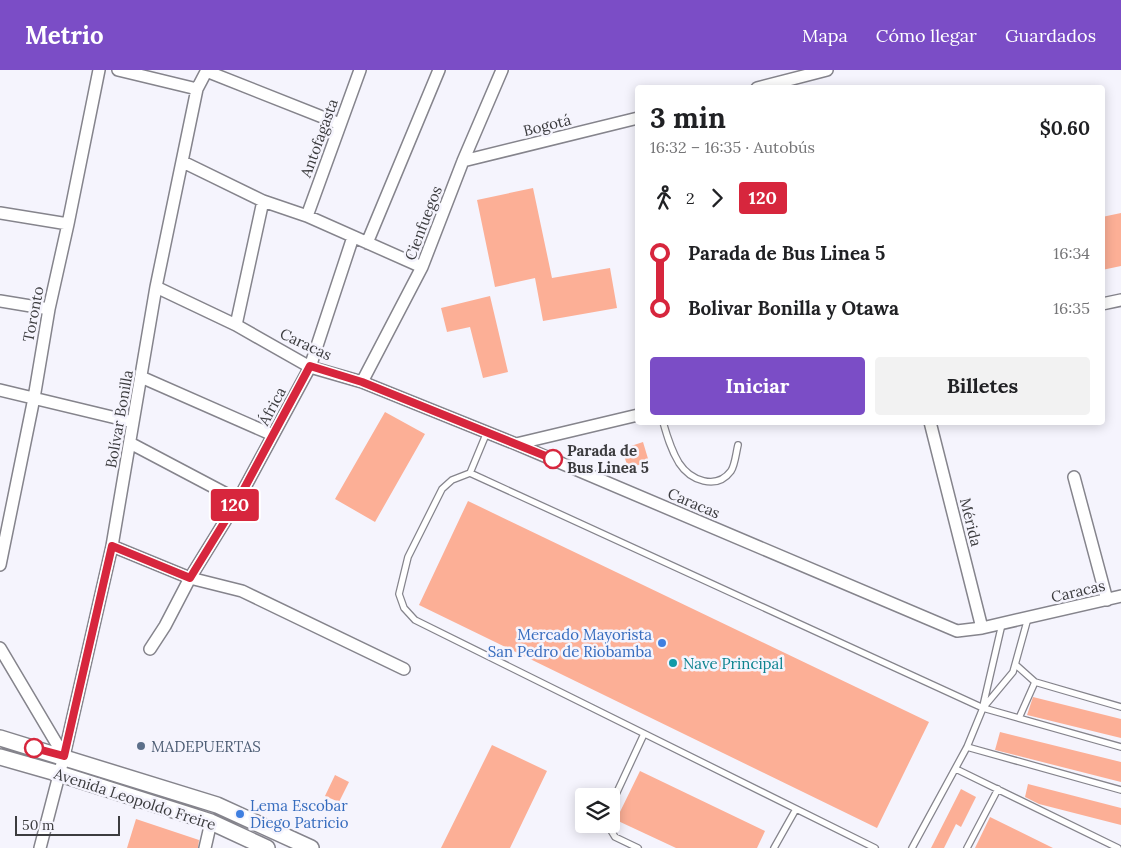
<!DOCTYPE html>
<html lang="es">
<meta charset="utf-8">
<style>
:root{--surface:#fff;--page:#f2f2f2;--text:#202124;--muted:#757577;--accent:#7b4dc6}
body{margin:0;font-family:Lora,serif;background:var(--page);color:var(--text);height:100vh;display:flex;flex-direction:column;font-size:19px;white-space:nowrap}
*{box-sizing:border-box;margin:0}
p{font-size:16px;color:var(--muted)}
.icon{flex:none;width:28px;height:28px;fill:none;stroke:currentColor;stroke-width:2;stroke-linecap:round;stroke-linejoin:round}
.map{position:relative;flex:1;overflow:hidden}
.side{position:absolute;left:635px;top:15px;width:470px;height:340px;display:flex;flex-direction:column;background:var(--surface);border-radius:5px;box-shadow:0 2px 12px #0003}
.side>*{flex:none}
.badge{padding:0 10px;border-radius:4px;font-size:18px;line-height:32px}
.tools{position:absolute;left:575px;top:718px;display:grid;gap:10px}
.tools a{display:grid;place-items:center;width:45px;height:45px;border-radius:5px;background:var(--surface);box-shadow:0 2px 12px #0003;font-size:25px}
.scale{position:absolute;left:15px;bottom:12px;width:105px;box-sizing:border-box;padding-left:5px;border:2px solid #3c3c3f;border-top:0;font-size:14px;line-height:18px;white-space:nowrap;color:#3c3c3f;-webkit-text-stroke:4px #f5f4fd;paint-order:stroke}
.map>.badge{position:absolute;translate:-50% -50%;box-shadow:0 0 0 2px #fff}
.legs{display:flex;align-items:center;gap:8px;height:55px;padding:0 15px;font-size:16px}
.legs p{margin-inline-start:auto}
.summary{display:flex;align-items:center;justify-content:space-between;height:85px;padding:0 15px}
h1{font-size:28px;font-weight:700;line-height:38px}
.action{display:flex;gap:10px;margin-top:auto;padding:10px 15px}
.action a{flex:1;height:58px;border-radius:5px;background:var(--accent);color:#fff;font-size:20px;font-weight:700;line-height:58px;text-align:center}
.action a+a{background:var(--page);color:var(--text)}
ul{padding:0 15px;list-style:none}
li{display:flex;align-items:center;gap:18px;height:55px;font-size:19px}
li i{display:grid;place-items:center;width:8px;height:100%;margin:0 6px;background:currentColor}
li i::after{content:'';width:12px;height:12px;margin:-6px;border:4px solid;border-radius:50%;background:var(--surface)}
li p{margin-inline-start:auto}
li:first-child i{background:linear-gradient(#0000 50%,currentColor 0)}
li:last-child i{background:linear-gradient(currentColor 50%,#0000 0)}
header{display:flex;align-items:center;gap:30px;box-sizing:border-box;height:70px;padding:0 25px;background:var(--accent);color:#fff}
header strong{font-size:24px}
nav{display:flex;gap:28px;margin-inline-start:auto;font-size:18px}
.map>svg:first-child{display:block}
.building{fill:#fcaf96}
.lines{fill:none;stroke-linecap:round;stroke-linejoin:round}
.lane-casing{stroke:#85848c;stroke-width:8}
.street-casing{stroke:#85848c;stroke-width:14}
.secondary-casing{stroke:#85848c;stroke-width:18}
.lane{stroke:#fff;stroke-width:5.5}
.street{stroke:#fff;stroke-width:11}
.secondary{stroke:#fff;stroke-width:15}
.line-1-casing{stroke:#fff;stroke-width:11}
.line-1{stroke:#d7263d;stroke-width:8}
.stop-1-dot{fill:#fff;stroke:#d7263d;stroke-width:2.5}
.shop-dot{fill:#3f7fe0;stroke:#f5f4fd;stroke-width:2}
.culture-dot{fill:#0f9aa8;stroke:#f5f4fd;stroke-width:2}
.service-dot{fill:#5c6f8a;stroke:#f5f4fd;stroke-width:2}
.labels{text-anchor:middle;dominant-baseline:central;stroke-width:5;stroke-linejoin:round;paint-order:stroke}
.street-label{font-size:15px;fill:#3c3c3f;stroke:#f5f4fd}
.stop-label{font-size:15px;font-weight:bold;fill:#3c3c3f;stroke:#f5f4fd;text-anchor:start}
.shop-label{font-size:15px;fill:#366cbe;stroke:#f5f4fd;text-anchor:end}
.culture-label{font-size:15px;fill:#0d838f;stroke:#f5f4fd;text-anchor:start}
.service-label{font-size:15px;fill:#4e5e75;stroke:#f5f4fd;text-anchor:start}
</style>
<header>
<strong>Metrio</strong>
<nav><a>Mapa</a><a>Cómo llegar</a><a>Guardados</a></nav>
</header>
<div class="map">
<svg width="1121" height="778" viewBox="0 0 1121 778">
<rect width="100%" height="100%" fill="#f5f4fd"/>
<path class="building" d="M533,118l19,90 58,-10 7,40 -74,13 -8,-43 -40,9 -18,-87z
M1121,143v53l-19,4v-53z
M490,226l18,76 -25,6 -13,-51 -23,5 -6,-24z
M385,342l40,22 -50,88 -40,-23z
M643,372l6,20 -21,6 -6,-19z
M468,431l461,221 -52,106 -458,-223z
M1033,627l88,22v19l-94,-23z
M1000,662l121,30v20l-126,-32z
M492,675l55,26 -37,77h-69z
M640,701l125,60 -8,17h-81l-60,-28z
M335,705l14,7 -10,20 -14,-6z
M1028,714l93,24v17l-82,-21 -14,-7z
M961,719l15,8 -15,30 -5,-3 -12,24h-13z
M990,747l63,31h-78z
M136,749l63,21 -1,8h-71z"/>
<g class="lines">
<defs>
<path id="lane" d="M663,352c4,14 8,28 16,41 11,17 37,28 52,8 4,-6 5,-18 7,-26
M470,403l17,-41
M1016,595l19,17 86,25
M983,636l19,-82
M1019,648l16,-36
M967,677l154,43
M956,699l162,79
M611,735l33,-71
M607,754l8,13 23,11
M774,778l22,-39
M875,778l-460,-228 -11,-12 -5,-14 9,-37 34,-68 10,-9 18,-7 513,235 138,39
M912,778l55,-101 16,-39 30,-36 15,-54
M967,778l31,-59"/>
<path id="street" d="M118,0l79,19
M206,1l134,53
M757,18l70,-18
M463,91l175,-43
M183,92l80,39 44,15 115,51
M0,143l68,11
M307,146l53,-146
M367,173l72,-173
M156,217l80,38 74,42 52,15 154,62 441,187 25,-3 139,-32
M0,231l49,8
M1102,234l19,-4
M236,255l27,-124
M141,307l132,58
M362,312l60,-115 41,-106 39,-91
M0,320l133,32
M930,352l52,206
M130,373l108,57
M516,374l122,-29
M1074,407l33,123
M112,476l78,32 52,13 162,78
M0,495l34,-167 15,-89 19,-85 31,-154
M0,578l64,108
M150,579l15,-23 25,-48 48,-78 72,-133 43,-130
M40,778l24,-92 48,-210 44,-259 41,-198 10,-19
M205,778l6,-26"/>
<path id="secondary" d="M0,668l217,67 94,43
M0,687l60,17 151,48 56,26"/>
</defs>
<use href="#lane" class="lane-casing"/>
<use href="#street" class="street-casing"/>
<use href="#secondary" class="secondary-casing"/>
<use href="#lane" class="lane"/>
<use href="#street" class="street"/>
<use href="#secondary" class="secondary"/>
</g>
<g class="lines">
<defs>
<path id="line-1" d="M34,678l30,8 48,-210 78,32 48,-78 72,-134 52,16 191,77"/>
</defs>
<use href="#line-1" class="line-1-casing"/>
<use href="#line-1" class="line-1"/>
</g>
<g class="stop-1-dot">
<circle cx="553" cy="389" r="9"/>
<circle cx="34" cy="678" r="9"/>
</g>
<g class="shop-dot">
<circle cx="662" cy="573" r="5"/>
<circle cx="240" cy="744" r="5"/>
</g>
<circle class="culture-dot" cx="673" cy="593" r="5"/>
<circle class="service-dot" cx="141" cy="676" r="5"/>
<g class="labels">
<g class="street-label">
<text transform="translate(547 55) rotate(-14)">Bogotá</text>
<text transform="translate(319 68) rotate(-70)">Antofagasta</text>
<text transform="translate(423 153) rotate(-69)">Cienfuegos</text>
<text transform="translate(33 244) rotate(-79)">Toronto</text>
<text transform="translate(306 274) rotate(25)">Caracas</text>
<text transform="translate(272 336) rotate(-62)">África</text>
<text transform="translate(119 349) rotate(-80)">Bolívar Bonilla</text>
<text transform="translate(694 433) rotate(23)">Caracas</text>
<text transform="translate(971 452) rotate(76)">Mérida</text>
<text transform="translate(1078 521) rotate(-13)">Caracas</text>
<text transform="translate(135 729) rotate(18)">Avenida Leopoldo Freire</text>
</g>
<g class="stop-label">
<text x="567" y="380">Parada de<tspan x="567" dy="17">Bus Linea 5</tspan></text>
</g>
<g class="shop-label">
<text x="652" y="564">Mercado Mayorista<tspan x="652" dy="17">San Pedro de Riobamba</tspan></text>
<text x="250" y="735" text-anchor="start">Lema Escobar<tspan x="250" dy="17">Diego Patricio</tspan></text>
</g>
<g class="culture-label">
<text x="683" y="593">Nave Principal</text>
</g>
<g class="service-label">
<text x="151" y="676">MADEPUERTAS</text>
</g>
</g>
</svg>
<div class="tools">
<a><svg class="icon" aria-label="layers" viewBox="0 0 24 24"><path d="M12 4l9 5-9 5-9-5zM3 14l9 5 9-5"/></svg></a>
</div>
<div class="scale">50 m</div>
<b class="badge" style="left:235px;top:435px;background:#d7263d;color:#fff">120</b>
<section class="side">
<div class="summary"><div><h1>3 min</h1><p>16:32 – 16:35 · Autobús</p></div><b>$0.60</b></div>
<div class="legs"><svg class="icon" aria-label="walk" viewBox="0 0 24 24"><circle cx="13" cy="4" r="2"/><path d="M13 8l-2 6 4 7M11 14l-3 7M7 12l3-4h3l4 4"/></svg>2<svg class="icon" aria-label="forward" viewBox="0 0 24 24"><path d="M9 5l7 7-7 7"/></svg><b class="badge" style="background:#d7263d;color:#fff">120</b></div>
<ul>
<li><i style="color:#d7263d"></i><b>Parada de Bus Linea 5</b><p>16:34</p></li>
<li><i style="color:#d7263d"></i><b>Bolivar Bonilla y Otawa</b><p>16:35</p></li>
</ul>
<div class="action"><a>Iniciar</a><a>Billetes</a></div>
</section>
</div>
